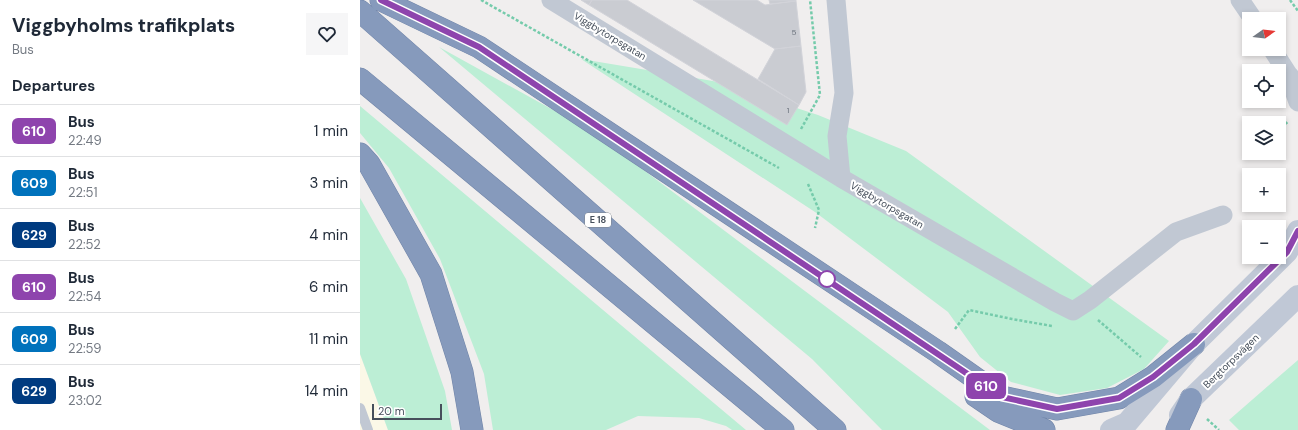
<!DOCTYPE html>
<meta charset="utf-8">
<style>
:root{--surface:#fff;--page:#f6f6f7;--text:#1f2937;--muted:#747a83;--line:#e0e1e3}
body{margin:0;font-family:"DM Sans",sans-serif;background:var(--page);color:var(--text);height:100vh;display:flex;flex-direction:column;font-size:15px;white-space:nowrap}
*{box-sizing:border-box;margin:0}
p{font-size:13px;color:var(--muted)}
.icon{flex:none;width:22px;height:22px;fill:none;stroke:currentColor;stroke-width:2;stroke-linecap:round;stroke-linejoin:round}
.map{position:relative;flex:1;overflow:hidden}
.drawer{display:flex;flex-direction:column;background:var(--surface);width:360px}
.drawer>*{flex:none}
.badge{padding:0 8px;border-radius:6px;font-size:14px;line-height:26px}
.needle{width:26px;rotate:76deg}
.buttons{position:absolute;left:882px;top:12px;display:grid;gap:8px}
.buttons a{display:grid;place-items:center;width:44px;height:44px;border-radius:0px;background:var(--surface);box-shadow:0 2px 6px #0003;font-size:20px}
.scale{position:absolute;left:12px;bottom:10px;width:70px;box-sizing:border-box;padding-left:4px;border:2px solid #464f5b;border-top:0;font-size:11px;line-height:14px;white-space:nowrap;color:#464f5b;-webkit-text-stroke:3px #fff;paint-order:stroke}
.map>.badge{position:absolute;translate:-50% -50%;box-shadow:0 0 0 2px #fff}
h2{padding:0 12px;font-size:15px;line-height:36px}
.round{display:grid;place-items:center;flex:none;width:42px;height:42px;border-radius:0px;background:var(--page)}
.overview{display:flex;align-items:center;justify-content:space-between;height:68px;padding:0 12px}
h1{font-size:19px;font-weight:800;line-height:30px}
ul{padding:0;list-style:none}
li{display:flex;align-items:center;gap:12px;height:52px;padding:0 12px;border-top:1px solid var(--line)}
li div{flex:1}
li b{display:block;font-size:15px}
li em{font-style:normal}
li .badge{min-width:44px;font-weight:700;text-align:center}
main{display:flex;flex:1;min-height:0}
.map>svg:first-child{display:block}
.commercial{fill:#fbf8e7}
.green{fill:#bceed5}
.building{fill:#caccd2;stroke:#d2d3d9}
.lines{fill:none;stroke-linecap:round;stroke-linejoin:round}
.highway-casing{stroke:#7185a8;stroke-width:23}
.path{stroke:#75cbab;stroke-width:2.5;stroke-dasharray:3 2;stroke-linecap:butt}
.lane{stroke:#c1c8d3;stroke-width:10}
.street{stroke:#c1c8d3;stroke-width:19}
.secondary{stroke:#c0c8d6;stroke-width:22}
.highway{stroke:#869abc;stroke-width:22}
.line-casing{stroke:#fff;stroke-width:9}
.line{stroke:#8e44ad;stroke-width:6}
.stop-dot{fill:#fff;stroke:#8e44ad;stroke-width:2}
.labels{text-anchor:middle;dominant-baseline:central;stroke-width:4;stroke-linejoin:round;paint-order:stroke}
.number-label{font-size:8px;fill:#676e79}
.shield{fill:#fff;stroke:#7e848c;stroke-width:1}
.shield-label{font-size:9px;font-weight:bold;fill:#464f5b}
.street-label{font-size:10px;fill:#464f5b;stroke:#fff}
</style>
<main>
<section class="drawer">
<div class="overview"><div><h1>Viggbyholms trafikplats</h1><p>Bus</p></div><a class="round"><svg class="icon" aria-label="heart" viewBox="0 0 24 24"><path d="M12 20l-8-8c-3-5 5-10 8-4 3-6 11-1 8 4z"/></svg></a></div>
<h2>Departures</h2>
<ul>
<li><span class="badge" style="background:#8e44ad;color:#fff">610</span><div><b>Bus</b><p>22:49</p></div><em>1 min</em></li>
<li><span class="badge" style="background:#0072bc;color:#fff">609</span><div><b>Bus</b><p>22:51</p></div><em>3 min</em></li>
<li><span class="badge" style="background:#003b80;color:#fff">629</span><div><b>Bus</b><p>22:52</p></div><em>4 min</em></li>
<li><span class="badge" style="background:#8e44ad;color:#fff">610</span><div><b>Bus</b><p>22:54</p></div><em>6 min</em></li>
<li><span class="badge" style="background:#0072bc;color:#fff">609</span><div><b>Bus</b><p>22:59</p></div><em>11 min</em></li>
<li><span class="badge" style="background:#003b80;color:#fff">629</span><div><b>Bus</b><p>23:02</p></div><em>14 min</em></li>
</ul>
</section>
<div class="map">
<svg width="938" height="430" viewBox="0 0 938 430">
<rect width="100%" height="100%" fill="#f0eeee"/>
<path class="commercial" d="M0,354l28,76h-28z"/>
<path class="green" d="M79,47l154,85 397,298h-108l-70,-71z
M221,59l132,22 105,34 88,36 263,190 -25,28 -37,19 -47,7 -49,-13 -31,-25 -32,-45 -133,-100z
M0,106l386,324h-14l-6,-4 -27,-8 -61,-2 -32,14h-113l-9,-56 -44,-115 -51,-91 -29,-35z
M0,198l46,81 39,112 7,39h-64l-28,-76z
M938,360v70h-59l-10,-10z"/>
<path class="building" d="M221,0h11l-3,5z
M232,0h35l172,105 -12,20 -198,-120z
M333,0h64l8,5 31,-4 5,45 -26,3z
M409,0h27v1l-26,3z
M441,46l5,46 -7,13 -41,-26 17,-30z"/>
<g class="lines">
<defs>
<path id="highway" d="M21,0l98,47 459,305 64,45 55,12 62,-11 34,-21 41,-33
M0,11l475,419
M0,79l423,351
M0,154l9,10 62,110 31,98 10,58
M616,396l22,15 46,19
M817,430l14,-31"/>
</defs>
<use href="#highway" class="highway-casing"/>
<path class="path" d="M121,0l298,168
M930,0l8,11
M921,127l8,-6
M441,129l19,-34 -10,-95
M448,184l11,26 -4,18
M738,320l43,37
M595,329l14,-19 43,9 40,7
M847,419l12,11"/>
<path class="lane" d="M0,408l8,22"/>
<path class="street" d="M191,0l290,178 214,124 18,9 17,-11 86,-68 47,-17
M476,0l8,93 -7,43 4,42
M880,0l13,19
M912,49l16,25 10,11
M928,74l10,28"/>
<path class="secondary" d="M820,415l11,-16 107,-103
M751,430l16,-7 67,-79 93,-92 11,-21"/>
<use href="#highway" class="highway"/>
</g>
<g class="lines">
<defs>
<path id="line" d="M21,0l98,47 523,350 55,12 62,-11 34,-21 41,-33 93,-92 11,-21"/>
</defs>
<use href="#line" class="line-casing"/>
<use href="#line" class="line"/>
</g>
<circle class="stop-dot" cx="467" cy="279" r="8"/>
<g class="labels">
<g class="number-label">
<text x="434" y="32">5</text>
<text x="428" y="110">1</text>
</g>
<rect class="shield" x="225" y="213" width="26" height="14" rx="3"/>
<g class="shield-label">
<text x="238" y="220">E 18</text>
</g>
<g class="street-label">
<text transform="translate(250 36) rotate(31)">Viggbytorpsgatan</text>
<text transform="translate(527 205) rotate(30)">Viggbytorpsgatan</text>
<text transform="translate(871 361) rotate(-44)">Bergtorpsvägen</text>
</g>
</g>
</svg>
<div class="buttons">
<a><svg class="needle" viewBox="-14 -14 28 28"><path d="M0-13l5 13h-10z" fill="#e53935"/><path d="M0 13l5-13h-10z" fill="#747a83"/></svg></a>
<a><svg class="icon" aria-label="locate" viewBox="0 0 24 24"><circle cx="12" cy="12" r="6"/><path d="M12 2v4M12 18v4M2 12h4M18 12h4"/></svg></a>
<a><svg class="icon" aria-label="layers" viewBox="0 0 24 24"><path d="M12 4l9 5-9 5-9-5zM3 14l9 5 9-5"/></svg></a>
<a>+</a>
<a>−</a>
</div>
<div class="scale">20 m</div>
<b class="badge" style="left:626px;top:386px;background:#8e44ad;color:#fff">610</b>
</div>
</main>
